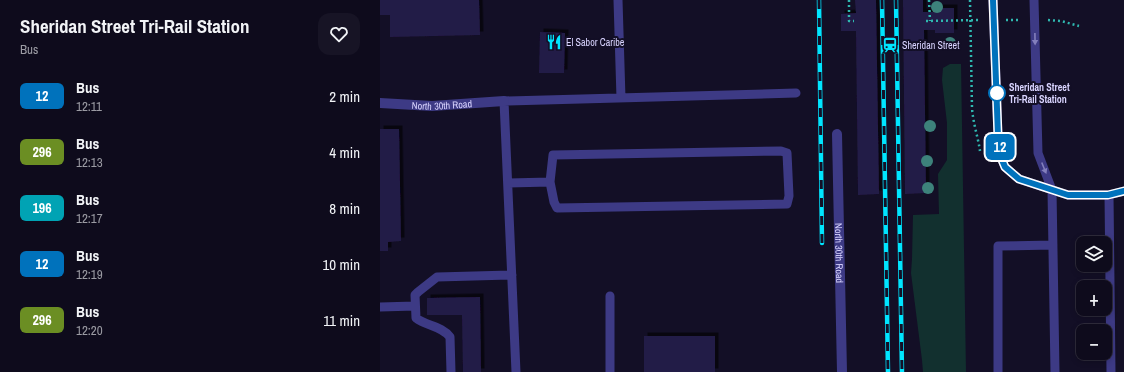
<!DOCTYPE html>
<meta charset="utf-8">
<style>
:root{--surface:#0e0b1c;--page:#171425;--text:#f1f3f6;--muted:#9b9ba3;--line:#2e2b3b}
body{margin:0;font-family:"Archivo Narrow",sans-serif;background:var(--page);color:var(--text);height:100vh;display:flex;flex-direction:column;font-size:15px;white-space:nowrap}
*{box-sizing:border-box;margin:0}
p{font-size:13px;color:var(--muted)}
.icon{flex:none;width:22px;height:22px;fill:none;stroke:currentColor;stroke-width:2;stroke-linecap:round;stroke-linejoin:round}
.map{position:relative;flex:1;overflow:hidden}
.sheet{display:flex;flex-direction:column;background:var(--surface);width:380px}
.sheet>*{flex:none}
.badge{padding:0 8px;border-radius:6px;font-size:14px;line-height:26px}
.buttons{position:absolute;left:696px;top:236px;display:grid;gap:8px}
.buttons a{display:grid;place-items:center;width:36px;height:36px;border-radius:8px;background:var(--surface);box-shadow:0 2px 6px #0003,0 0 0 1px var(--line);font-size:20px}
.map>.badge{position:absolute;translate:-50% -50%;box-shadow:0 0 0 2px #fff}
.round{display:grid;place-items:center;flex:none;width:42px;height:42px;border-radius:12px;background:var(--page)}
.head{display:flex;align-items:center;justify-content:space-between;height:68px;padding:0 20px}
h1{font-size:19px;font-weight:700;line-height:30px}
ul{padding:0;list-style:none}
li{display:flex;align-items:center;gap:12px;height:56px;padding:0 20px}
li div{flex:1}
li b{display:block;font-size:15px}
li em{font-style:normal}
li .badge{min-width:44px;font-weight:700;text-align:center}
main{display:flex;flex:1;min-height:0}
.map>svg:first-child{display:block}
.green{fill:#12302f}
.building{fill:#241b47;filter:url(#shadow)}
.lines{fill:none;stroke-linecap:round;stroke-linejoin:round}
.path{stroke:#2fb8b0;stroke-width:2.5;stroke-dasharray:2 3;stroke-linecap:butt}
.service{stroke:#3d3a85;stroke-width:9}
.minor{stroke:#3d3a85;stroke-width:10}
.rail-casing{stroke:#00e5ff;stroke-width:4.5}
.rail{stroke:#130f26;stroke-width:3;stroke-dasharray:9;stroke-linecap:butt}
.tree{fill:#3d827b}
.oneway{fill:#837fbc}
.line-casing{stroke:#fff;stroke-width:9}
.line{stroke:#0072bc;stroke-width:6}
.stop-dot{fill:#fff;stroke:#0072bc;stroke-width:2}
.labels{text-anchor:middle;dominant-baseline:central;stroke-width:4;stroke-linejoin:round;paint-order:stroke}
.poi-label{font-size:10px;fill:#d9d4ff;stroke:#130f26;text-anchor:start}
.stop-label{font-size:10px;font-weight:bold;fill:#d9d4ff;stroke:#130f26;text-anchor:start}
.street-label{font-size:10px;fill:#d9d4ff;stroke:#130f26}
</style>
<main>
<section class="sheet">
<div class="head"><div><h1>Sheridan Street Tri-Rail Station</h1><p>Bus</p></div><a class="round"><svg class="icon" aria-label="heart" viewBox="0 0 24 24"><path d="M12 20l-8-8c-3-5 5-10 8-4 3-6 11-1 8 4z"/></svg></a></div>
<ul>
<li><span class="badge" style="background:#0072bc;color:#fff">12</span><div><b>Bus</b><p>12:11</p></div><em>2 min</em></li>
<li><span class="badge" style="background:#6b8e23;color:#fff">296</span><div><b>Bus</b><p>12:13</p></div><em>4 min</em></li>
<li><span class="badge" style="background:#00a3b4;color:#fff">196</span><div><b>Bus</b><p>12:17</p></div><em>8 min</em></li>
<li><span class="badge" style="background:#0072bc;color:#fff">12</span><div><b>Bus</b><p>12:19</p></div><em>10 min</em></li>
<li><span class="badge" style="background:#6b8e23;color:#fff">296</span><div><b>Bus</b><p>12:20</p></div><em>11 min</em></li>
</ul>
</section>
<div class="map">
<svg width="744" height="372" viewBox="0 0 744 372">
<defs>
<filter id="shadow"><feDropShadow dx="3.5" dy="-3.5" stdDeviation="0" flood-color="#0009"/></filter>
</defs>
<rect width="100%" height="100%" fill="#130f26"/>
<path class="green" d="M570,64h11l5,308h-43l-1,-12 -11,-87 1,-14 1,-44 26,-1 -1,-40 9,-14v-37l-5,-43 1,-12z"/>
<path class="building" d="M0,0h99l1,35 -90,2v-22h-10z
M475,0h21l3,194 -21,1 -2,-164h-15v-17l15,-1z
M523,0h20v12h11v-4h20v25h-19v-3h-11l2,163 -21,1z
M160,32l25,1 -1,40h-25z
M0,129h19l2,112 -13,1v9h-8z
M100,297l1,75h-18l-1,-57h-35v-17z
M264,336h71v36h-71z"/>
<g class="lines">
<path class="path" d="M469,0v21h5
M549,0l1,21
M590,0l2,108c1,15 6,29 8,43
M626,20h15
M668,20l13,1 18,5
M546,21l55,-1"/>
<path class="service" d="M238,0l3,98
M613,0l5,136 2,19 5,12 14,12 49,16h41l15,-4
M654,0l4,153 14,37 3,182
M128,183l42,-1 3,-27 228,-4 6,2 2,43 -2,8 -230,4 -3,-6 -4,-20
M729,195l2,177
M230,296v76
M0,307l35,-1
M71,372l-1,-35c-8,-11 -24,-11 -34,-19l-1,-23 3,-3 19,-15 75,-2
M136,372l-12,-271 292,-8
M618,372v-126l55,-1"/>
<g class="minor">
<path id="s1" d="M0,103l52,3 72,-5"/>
<path id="s2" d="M457,134l5,238"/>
</g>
<defs>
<path id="rail" d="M439,0l3,243
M502,0l6,372
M516,0l6,372"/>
</defs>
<use href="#rail" class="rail-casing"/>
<use href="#rail" class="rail"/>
</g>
<g class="tree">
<circle cx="557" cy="7" r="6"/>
<circle cx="570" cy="43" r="6"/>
<circle cx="550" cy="126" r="6"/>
<circle cx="547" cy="161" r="6"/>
<circle cx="548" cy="188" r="6"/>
</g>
<defs><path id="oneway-solid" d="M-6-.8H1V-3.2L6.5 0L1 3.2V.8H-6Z"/></defs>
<g class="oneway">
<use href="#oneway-solid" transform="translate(655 39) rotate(89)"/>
<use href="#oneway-solid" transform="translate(664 168) rotate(68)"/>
</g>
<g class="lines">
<defs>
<path id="line" d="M613,0l5,136 2,19 5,12 14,12 49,16h40l16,-4"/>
</defs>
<use href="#line" class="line-casing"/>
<use href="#line" class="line"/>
</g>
<defs>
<symbol id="restaurant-bare" viewBox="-9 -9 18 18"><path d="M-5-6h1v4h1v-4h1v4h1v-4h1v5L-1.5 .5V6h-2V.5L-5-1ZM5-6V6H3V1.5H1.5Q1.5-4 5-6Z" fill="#00e5ff" stroke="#130f26" stroke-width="2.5" paint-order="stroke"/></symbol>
<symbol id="station-bare" viewBox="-9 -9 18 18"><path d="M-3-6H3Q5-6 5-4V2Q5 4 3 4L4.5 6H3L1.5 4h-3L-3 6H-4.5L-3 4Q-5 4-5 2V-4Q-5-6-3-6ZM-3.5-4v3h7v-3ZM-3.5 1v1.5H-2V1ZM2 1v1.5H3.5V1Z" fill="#00e5ff" stroke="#130f26" stroke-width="2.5" paint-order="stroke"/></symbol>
</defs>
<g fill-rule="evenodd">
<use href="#restaurant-bare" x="163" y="31" width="22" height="22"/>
<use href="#station-bare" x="499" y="34" width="22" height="22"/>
</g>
<circle class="stop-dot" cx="617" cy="93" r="8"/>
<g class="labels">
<g class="poi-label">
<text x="186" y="42">El Sabor Caribe</text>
<text x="522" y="45">Sheridan Street</text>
</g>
<g class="stop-label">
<text x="629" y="87">Sheridan Street<tspan x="629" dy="12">Tri-Rail Station</tspan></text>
</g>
<g class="street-label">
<text stroke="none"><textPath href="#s1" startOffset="62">North 30th Road</textPath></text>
<text stroke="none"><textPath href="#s2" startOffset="119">North 30th Road</textPath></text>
</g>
</g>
</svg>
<div class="buttons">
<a><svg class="icon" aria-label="layers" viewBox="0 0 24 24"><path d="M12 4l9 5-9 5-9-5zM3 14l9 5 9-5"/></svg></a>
<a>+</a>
<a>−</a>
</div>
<b class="badge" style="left:620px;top:147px;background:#0072bc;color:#fff">12</b>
</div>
</main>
